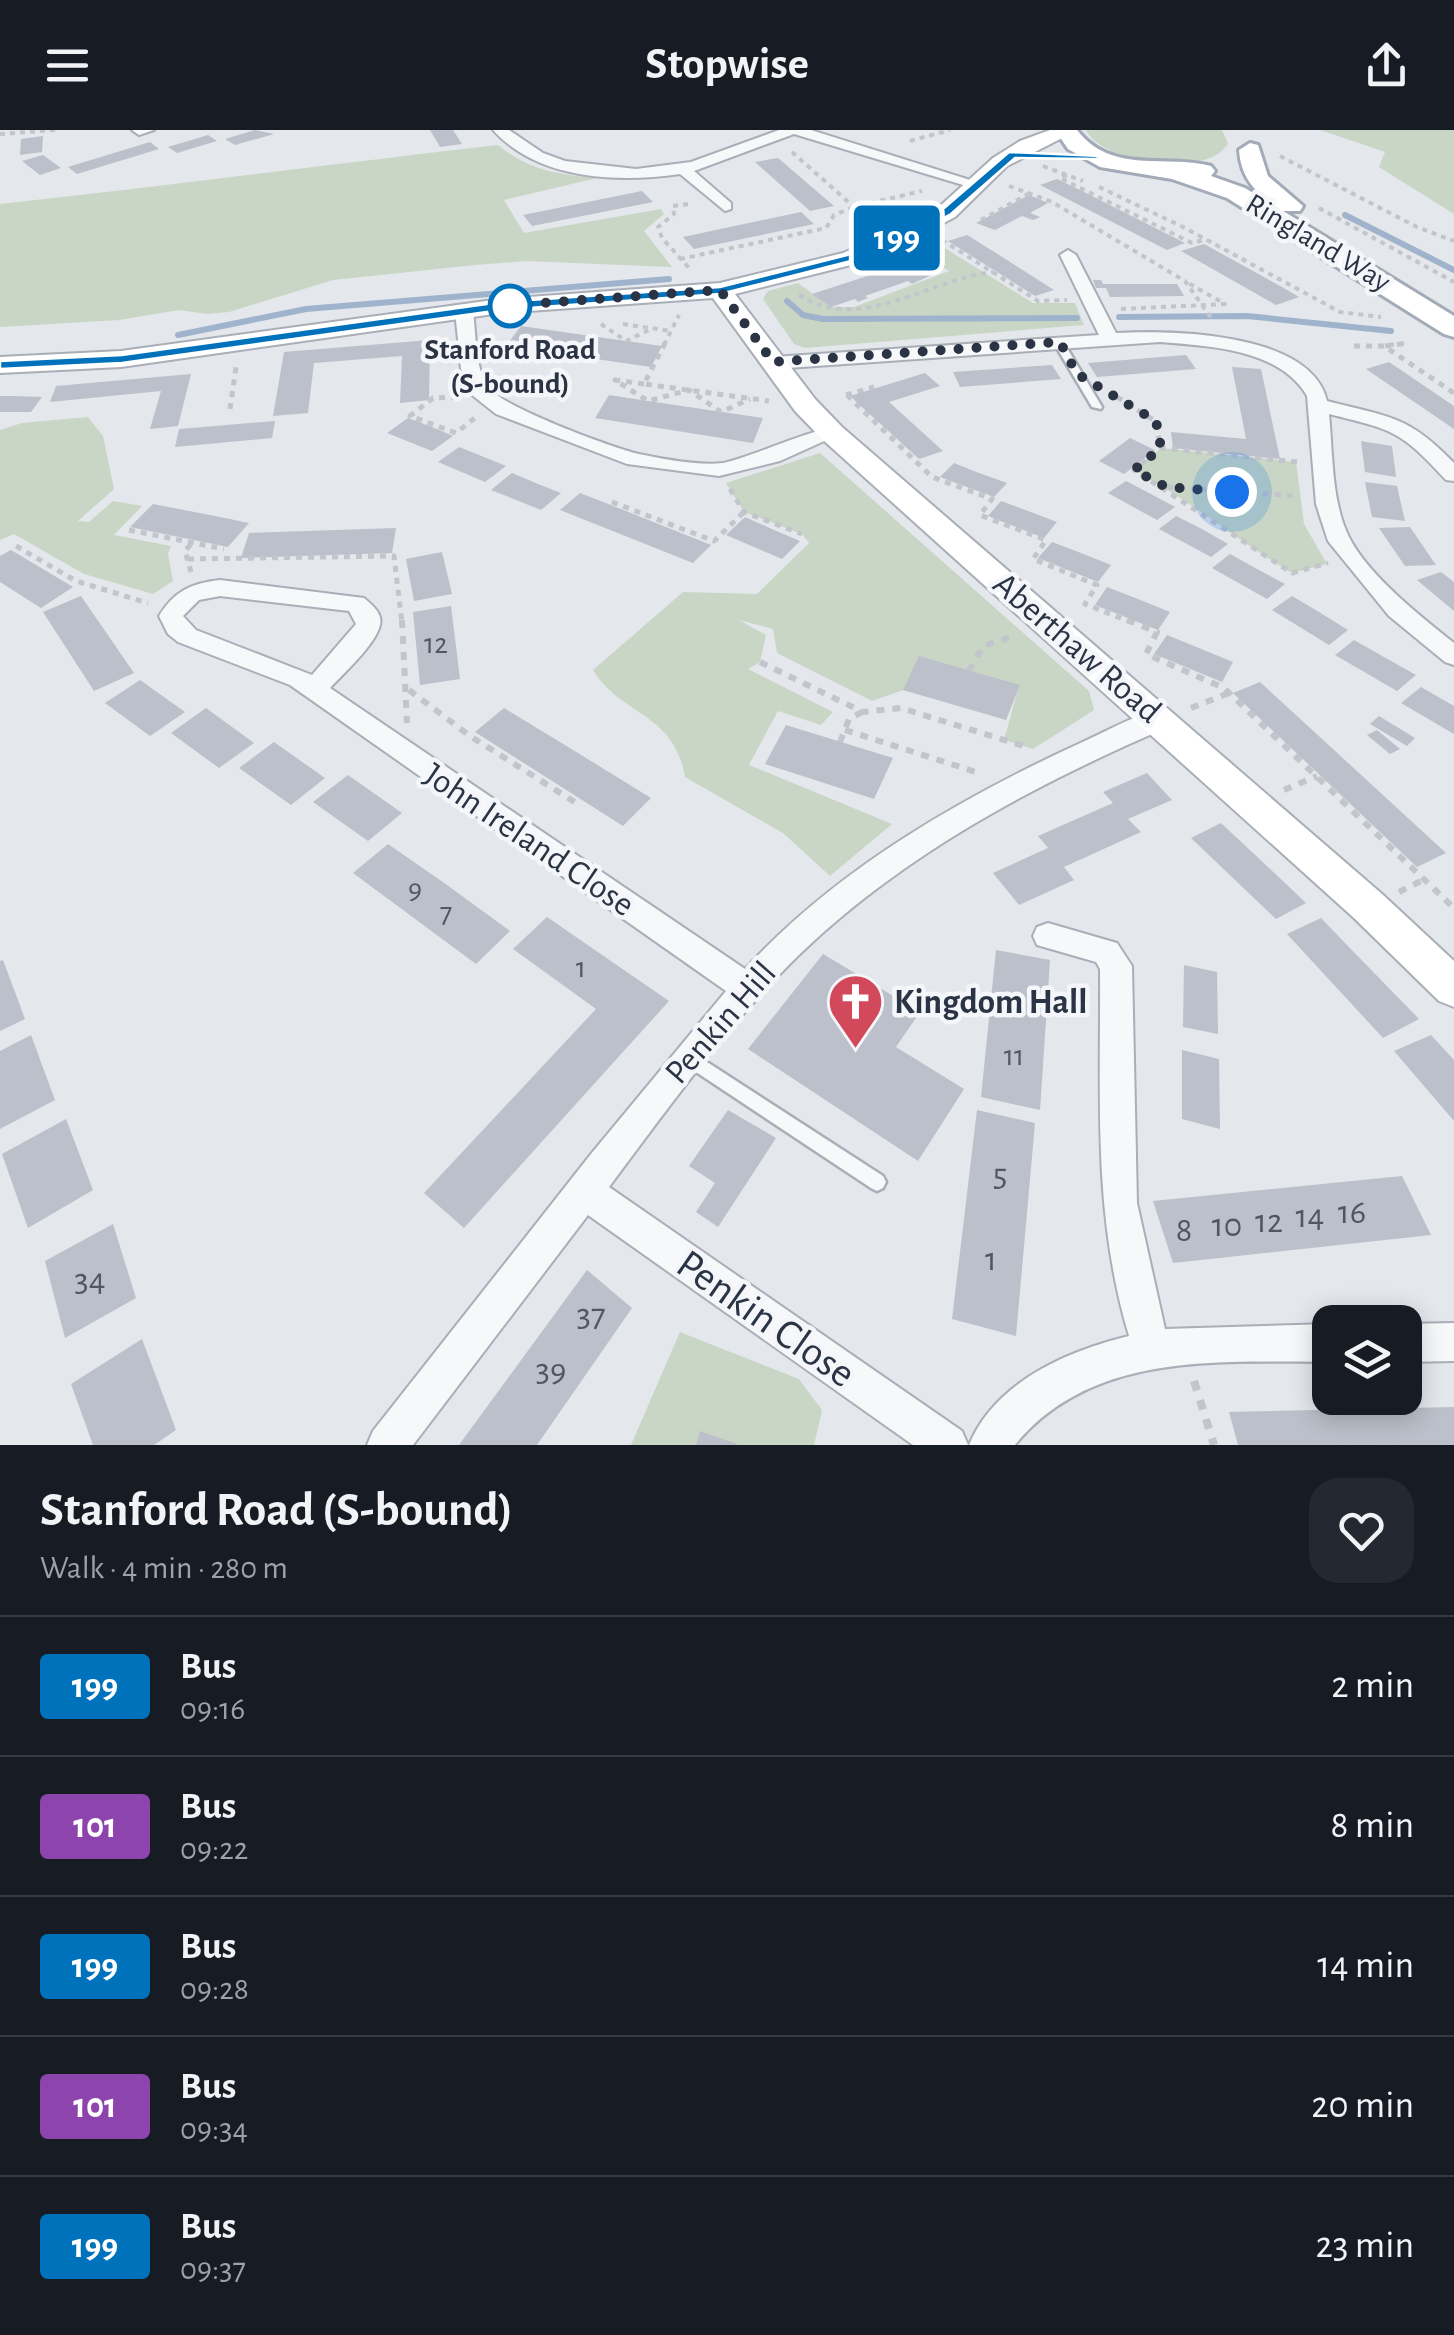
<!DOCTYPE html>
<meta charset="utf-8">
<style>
:root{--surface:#171b24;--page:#242831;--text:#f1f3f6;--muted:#9ea1a6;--line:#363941}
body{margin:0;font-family:"Alegreya Sans",sans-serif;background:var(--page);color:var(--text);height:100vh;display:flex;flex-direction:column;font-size:38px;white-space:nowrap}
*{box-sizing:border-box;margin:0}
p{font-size:32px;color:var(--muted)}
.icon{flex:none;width:55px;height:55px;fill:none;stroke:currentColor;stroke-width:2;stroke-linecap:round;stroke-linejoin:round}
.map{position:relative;height:1315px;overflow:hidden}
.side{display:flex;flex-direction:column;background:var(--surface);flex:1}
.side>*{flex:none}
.badge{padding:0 20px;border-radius:8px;font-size:35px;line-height:65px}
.fabs{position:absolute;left:1312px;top:1175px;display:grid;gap:20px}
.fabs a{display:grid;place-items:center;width:110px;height:110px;border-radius:20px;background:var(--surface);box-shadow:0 5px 25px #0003;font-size:50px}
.you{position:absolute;width:50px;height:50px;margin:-25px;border:8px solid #fff;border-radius:50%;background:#1a73e8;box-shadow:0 0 0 15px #1a73e833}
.map>.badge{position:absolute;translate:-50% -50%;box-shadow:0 0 0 5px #fff}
.round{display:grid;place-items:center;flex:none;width:105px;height:105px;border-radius:30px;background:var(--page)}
.summary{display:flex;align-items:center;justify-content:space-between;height:170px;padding:0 40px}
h1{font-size:48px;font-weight:700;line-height:75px}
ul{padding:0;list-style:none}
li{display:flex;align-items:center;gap:30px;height:140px;padding:0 40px;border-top:2px solid var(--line)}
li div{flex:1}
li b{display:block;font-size:38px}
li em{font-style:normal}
li .badge{min-width:110px;font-weight:700;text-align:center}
header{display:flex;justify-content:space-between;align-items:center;height:130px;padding:0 40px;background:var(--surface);font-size:45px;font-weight:700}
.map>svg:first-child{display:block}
.green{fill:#c9d6c5}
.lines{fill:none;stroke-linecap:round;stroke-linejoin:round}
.stream{stroke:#9fb4cc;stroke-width:6}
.building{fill:#bbc0ca}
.lane-casing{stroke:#a9aeb7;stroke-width:5}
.street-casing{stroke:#a9aeb7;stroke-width:4}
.secondary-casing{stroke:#a9aeb7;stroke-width:4}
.primary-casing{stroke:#a3abb8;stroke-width:6}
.path-far3{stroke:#c2c5cb;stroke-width:4;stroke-dasharray:5 5;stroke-linecap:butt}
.path-far2{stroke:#c2c5cb;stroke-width:5;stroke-dasharray:6 6;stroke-linecap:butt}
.path-far1{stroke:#c2c5cb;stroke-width:6;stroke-dasharray:8 8;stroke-linecap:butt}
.path{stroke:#c2c5cb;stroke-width:8;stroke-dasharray:10 10;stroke-linecap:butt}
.lane{fill:#f7f8fa;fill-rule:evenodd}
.street{fill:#f7f8fa;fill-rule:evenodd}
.secondary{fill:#fff;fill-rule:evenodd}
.primary{fill:#fff;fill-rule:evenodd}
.line{fill:#0072bc;stroke:#fff;stroke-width:2.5}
.walk{stroke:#2b3445;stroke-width:10;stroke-dasharray:0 18}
.stop-dot{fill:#fff;stroke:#0072bc;stroke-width:5}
.labels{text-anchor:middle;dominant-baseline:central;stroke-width:9;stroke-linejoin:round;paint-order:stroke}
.far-street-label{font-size:30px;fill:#2b3445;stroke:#f4f6f9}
.far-stop-label{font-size:30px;font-weight:bold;fill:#2b3445;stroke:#f4f6f9}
.number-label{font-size:30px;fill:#4f5766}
.street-label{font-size:35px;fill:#2b3445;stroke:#f4f6f9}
.poi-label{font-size:35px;font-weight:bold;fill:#2b3445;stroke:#f4f6f9;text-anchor:start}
.near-number-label{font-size:35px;fill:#4f5766}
.near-street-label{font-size:42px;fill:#2b3445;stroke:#f4f6f9}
</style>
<header><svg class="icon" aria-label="menu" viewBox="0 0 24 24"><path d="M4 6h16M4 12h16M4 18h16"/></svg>Stopwise<svg class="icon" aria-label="share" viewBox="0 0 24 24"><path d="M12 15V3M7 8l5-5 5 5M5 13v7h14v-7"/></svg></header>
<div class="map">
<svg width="1454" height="1315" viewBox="0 0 1454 1315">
<rect width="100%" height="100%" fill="#e4e7ec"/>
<path class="green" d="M1086,0h136l6,13c-18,36 -126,21 -142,-13z
M1320,0h134v84l-75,-47 6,-15z
M498,15c30,25 61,30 99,33l-93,22 20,33 137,-24 3,5 -20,17 28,36 -146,-6 -51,4 -142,15 -104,32 -22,2 -28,-4 -60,10 -119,7v-123c167,-18 332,-40 498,-59z
M927,107l106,66h42l9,22 -279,23 -11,-4 -31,-45 5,-8 30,-8 33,24h23l95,-36 -39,-25z
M88,287l15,19 11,53 -36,32 11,1 24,-21 29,5 -28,29 57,11 -3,8 5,27 -20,13 -69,-20 -70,-40 -14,6v-110l22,-7z
M1161,318l135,14 8,62 23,40 -35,9c-55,-32 -102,-73 -158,-103z
M820,323l269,238 5,19 -61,39 -29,-9 15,-54 -116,4 -31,11 -95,-48 -4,-24 -34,-9 27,15 -6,27 -12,7 85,43 -12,13 -43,-14 -29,54 143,59 -62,52 -47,-43 -98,-56c-11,-65 -64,-61 -92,-107l90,-78 74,2 52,-51 -7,-9 -58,-22 -18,-29z
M680,1202l119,47 23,31 -8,35h-183z"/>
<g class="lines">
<path class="stream" d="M1345,85l109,55
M787,171l16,14 20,4 254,-1
M1119,187l128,-1 144,15
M178,205l128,-26 363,-30"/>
</g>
<path class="building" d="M255,0l19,4 -39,11 -10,-6z
M430,0h23l9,14 -22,3z
M208,5l9,6 -40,12 -9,-6z
M43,6l-1,16 -22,3 1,-16z
M150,12l9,7 -82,25 -9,-7z
M43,25l18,13 -21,7 -18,-14z
M778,28l56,48 -24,5 -55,-49z
M1057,49l25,12 103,52 -18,7 -127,-65z
M642,61l11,11 -121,24 -9,-11z
M1029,65l19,8 -18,10 10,4 -7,3 -11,-4 -27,14 -19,-7z
M801,82l13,12 -120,25 -11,-12z
M967,105l29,18 58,37 -19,6 -87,-55z
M1204,114l78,43 17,10 -23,8 -95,-54z
M923,128l19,12 -30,14 -4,-3 -43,15 3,2 -10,4 -3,-3 -24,8 -19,-13z
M1093,150h8l2,4h74l7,12 -74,1 -4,-9h-10z
M521,196l105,15 36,5 -11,21 -145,-21z
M430,210l-1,60 -29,3 2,-47 -88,7 -6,50 -35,3 11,-64z
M1186,225l10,14 -99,8 -9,-14z
M1389,232l65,44v23l-88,-60z
M1052,235l9,14 -101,8 -7,-15z
M1232,237l29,2 19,90 -107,-11 -2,-16 75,7z
M925,243l15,13 -51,16 54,49 -24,8 -69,-63z
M191,244l-13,52 -28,3 11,-38 -111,11 6,-16z
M609,265l39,6 115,17 -10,25 -158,-25z
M0,266h13l29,1 -11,15h-31z
M408,288l24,9 21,9 -21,15 -45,-18z
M275,291l-3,17 -97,9 4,-18z
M1130,308l25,12 -31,24 -25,-13z
M1361,311l31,5 4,31 -31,-5z
M459,317l25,10 22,9 -21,16 -47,-20z
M954,333l25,10 28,10 -13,14 -54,-20z
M512,343l26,11 23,9 -20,17 -50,-20z
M1126,351l23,12 26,14 -18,13 -49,-27z
M1365,352l32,4 8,35 -33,-4z
M580,363l46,18 85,34 -18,18 -133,-53z
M1001,371l27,10 29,11 -13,16 -56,-22z
M153,374l62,12 34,7 -21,24 -98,-20z
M1176,386l26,13 26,15 -17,13 -52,-28z
M745,387l29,13 26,11 -18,18 -56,-24z
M1410,397l26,38 -31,1 -26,-38z
M396,398l-4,25 -151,5 8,-25z
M1052,412l29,11 30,12 -13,17 -60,-24z
M11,420l42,25 20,12 -32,21 -41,-26v-26z
M442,422l10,42 -38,7 -8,-42z
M1230,424l27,15 28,15 -18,15 -55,-31z
M1441,442l13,10v29l-37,-31z
M1107,457l31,12 32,13 -12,18 -63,-25z
M81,466l53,77 -40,18 -51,-79z
M1292,466l27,16 29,18 -19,15 -57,-35z
M451,476l9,73 -40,6 -7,-73z
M1167,505l66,27 -11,20 -68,-28z
M1354,510l30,17 32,18 -19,16 -62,-36z
M919,526l101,29 -14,35 -103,-30z
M140,550l45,32 -35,24 -45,-33z
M1260,552l49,45 137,126 -29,14 -184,-174z
M1421,557l33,19v28l-53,-31z
M206,578l48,35 -35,25 -48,-35z
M504,578l56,34 91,56 -28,28 -148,-94z
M1379,586l36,22 -8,8 -37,-22z
M786,595l107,33 -19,41 -109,-35z
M1377,600l23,19 -10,5 -23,-19z
M274,612l51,36 -34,27 -52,-37z
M1147,643l25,27 -44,19 13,13 -77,35 10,13 -55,25 -26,-32 55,-25 -10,-12 75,-33 -10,-11z
M348,645l54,38 -34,28 -55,-39z
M1221,693l63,59 22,21 -30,16 -85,-81z
M388,714l59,41 63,46 -34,33 -123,-91z
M547,787l122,84 -205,227 -40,-35 172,-184 -83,-60z
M1321,788l24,25 74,76 -36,19 -96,-104z
M996,820l54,10 -10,150 -59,-13z
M823,824l97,58 -24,35 68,42 -46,72 -170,-112z
M3,830l22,59 -25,12v-70z
M1184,835l33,7 1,62 -35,-7z
M31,905l24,65 -55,29v-78z
M1431,905l23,25v61l-60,-70z
M1182,920l37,9 1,70 -38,-10z
M728,980l48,28 -58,89 -22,-15 19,-29 -26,-17z
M977,980l58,13 -19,213 -64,-17z
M66,989l27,71 -65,38 -26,-74z
M1402,1046l29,59 -258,28 -20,-62z
M113,1094l23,74 -71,40 -20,-77z
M587,1140l45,38 -95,137h-78z
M142,1209l34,91 -22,15h-61l-22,-61z
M1454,1277v38h-216l-9,-33z
M700,1301l37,13v1h-41z"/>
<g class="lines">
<defs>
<path id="lane" d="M1056,211l8,2 38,64 -1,2 -9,-2 -38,-64z
M690,921l193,125 3,6 -3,6 -6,3 -6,-3 -187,-124 -2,-5 2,-5z"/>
<path id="street" d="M132,0h22l-15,5z
M493,0h16l34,23 22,8 71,8 55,-7 88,-32h32l175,55 -13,3 -179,-54 -100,37 37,32v6l-6,2 -45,-37c-63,9 -142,6 -187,-44z
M1068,120l8,5 40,78c56,-3 195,-1 211,68 62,16 81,14 127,62v18l-8,-1c-46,-50 -53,-50 -117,-66 4,39 2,87 20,123 19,38 72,80 105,106v22l-9,-3 -56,-46 -61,-75 -12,-37 -9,-108c-27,-47 -98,-50 -147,-54l-387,27 -10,-6 10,-6 326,-22 -39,-80z
M464,176l9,5c3,23 2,55 14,75 12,20 126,62 152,68 24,5 60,12 84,9 28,-5 97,-39 116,-34l3,4 -62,28 -61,15 -92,-12 -131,-50 -24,-19 -11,-26 -6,-58z
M220,450l144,18c8,7 19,15 16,27 -4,19 -36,48 -50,63l415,281c94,-102 219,-173 344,-230 21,-9 57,-32 79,-26l4,7 -4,7c-132,57 -261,125 -366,225 -72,69 -133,155 -193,235l353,244 6,14h-55l-325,-230 -175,230h-46l6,-14 218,-277 135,-163 -436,-306 -112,-43 -10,-8 -9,-18c15,-25 33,-33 61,-36zM220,466l129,15 7,13 -44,51 -116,-45 -13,-14 16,-16z
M1048,793l69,20 15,23 5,237 28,126 165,-5v38c-110,0 -238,-11 -315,83h-46c26,-63 98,-94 160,-109 -37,-123 -28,-240 -29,-367l-4,-7 -59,-17 -4,-9 4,-9z
M1454,1193v38l-49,1v-38z"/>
<path id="secondary" d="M1050,0l26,1 -69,35 -52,51 -43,23 -53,23 -124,31 80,105 27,28 540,467 72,67v46l-15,-6 -85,-83 -532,-479 -27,-28 -82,-113 -212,15 -380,54 -121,6v-16l121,-6 380,-52 219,-16 123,-30 53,-23 43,-23 54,-49 27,-17z"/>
<path id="primary" d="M1055,0h22c35,45 88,24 134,36l4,5 -4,5 34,12 34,21c-23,-16 -38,-30 -40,-59l11,-7 8,2 10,31 35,30 -3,5h-17l171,105v21l-10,-3 -217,-136 -55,-19 -72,-12 -32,-18z"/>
</defs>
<use href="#lane" class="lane-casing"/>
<use href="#street" class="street-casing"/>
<use href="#secondary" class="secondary-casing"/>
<use href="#primary" class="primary-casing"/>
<path class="path-far3" d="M0,4l55,-4
M910,11l40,-11
M792,22l62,55 68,-16
M1280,26l137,71 37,14
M1043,36l40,15
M1067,45l-7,3 132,65 12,-3
M1009,56l43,16 133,79 27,38
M1099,57l84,40 157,85 41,5
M688,74l-15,2 1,8 -16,13 4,11 28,31
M1319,78l135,74
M981,90l49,-27
M942,110l96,61 29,-1
M680,129l146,-31 8,-13 20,-8
M799,165c63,40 128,-16 194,-23
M1121,179l104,-5 -37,-21
M601,194l25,17 25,-12
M623,194l48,7
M664,215l15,-30
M1389,215l19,-2"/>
<path class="path-far2" d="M665,213l-21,41 125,17
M1354,216h30l70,47
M1385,216l23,-3
M644,254l-29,-4 33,21 41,-11 32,22 29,-13
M846,265l28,-8
M847,265l85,82 60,22 -12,16 66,25 -13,19 64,26 -12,19 48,19
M457,267l-24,1 -23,18 46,17 20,-16
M1117,267l38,24 6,27
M230,279l6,-42
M1297,332l-136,-14 -27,22 158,103 36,-10
M1167,357l132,9
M730,359l14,23 58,22
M612,372l102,39 30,-29
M129,400l95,19
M16,416l60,35 72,22
M188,429l206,-3 8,67
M191,442l-6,-21 7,-8"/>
<path class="path-far1" d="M402,490l5,103
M1127,490l30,12 -11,22 78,34 230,220
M760,532l103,50 38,-4 129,40
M969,541l14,-25 31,-10
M409,560l61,46 111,70
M1191,578l38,-15
M845,600l137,44
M840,612l9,-23 13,-7
M1284,660l33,-14
M1399,762l26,-13"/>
<path class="path" d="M1194,1251l20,64"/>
<use href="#lane" class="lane"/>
<use href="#street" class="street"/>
<use href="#secondary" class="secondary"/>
<use href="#primary" class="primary"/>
</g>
<path class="line" d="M1009,22l92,4 -5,3 -81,-1 -64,56 -43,23 -53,23 -135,34 -219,16 -379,53 -122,6v-8l122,-6 379,-53 219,-15 127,-32 53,-23 43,-23z"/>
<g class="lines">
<path class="walk" d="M510,176h-9l219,-16 53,72 287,-20 17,32 79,47 5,27 -27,22 32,17 66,5"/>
</g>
<defs>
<symbol id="church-pin" viewBox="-11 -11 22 30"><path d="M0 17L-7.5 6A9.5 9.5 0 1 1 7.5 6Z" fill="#d1495b" stroke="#f4f6f9"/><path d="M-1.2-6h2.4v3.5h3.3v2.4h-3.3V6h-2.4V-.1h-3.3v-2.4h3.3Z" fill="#fff"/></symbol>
</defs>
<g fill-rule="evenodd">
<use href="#church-pin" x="824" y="840" width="63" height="86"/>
</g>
<circle class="stop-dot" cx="510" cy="176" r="20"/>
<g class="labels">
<g class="far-street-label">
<text transform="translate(1318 113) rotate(31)">Ringland Way</text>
</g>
<g class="far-stop-label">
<text x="510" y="220">Stanford Road<tspan x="510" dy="34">(S-bound)</tspan></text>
</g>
<g class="number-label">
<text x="436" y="514">12</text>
<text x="415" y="760">9</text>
<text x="446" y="783">7</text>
<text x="581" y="838">1</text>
<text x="1014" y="926">11</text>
</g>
<g class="street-label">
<text transform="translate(1077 518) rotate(41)">Aberthaw Road</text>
<text transform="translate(529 710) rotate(34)">John Ireland Close</text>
<text transform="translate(721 893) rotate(-49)">Penkin Hill</text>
</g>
<g class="poi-label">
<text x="894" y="872">Kingdom Hall</text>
</g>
<g class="near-number-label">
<text x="1000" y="1045">5</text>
<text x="1352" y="1082">16</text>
<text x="1310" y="1086">14</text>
<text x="1269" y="1091">12</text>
<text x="1227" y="1095">10</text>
<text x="1184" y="1100">8</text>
<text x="991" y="1129">1</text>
<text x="90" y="1150">34</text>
<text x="591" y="1185">37</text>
<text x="551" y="1240">39</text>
</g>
<g class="near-street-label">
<text transform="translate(766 1189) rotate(35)">Penkin Close</text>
</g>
</g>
</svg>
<div class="fabs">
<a><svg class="icon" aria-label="layers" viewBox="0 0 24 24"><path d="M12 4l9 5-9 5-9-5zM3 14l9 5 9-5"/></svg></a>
</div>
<div class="you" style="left:1232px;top:362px"></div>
<b class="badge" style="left:897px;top:108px;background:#0072bc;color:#fff">199</b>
</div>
<section class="side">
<div class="summary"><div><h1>Stanford Road (S-bound)</h1><p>Walk · 4 min · 280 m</p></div><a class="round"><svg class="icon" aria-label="heart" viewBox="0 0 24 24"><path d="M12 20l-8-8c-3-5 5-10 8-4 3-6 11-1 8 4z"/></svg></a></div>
<ul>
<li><span class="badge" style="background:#0072bc;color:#fff">199</span><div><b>Bus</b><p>09:16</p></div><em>2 min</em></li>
<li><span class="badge" style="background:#8e44ad;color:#fff">101</span><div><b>Bus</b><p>09:22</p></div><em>8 min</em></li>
<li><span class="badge" style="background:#0072bc;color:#fff">199</span><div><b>Bus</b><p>09:28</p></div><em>14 min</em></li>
<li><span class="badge" style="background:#8e44ad;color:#fff">101</span><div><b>Bus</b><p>09:34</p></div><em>20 min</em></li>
<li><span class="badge" style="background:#0072bc;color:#fff">199</span><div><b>Bus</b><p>09:37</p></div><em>23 min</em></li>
</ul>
</section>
